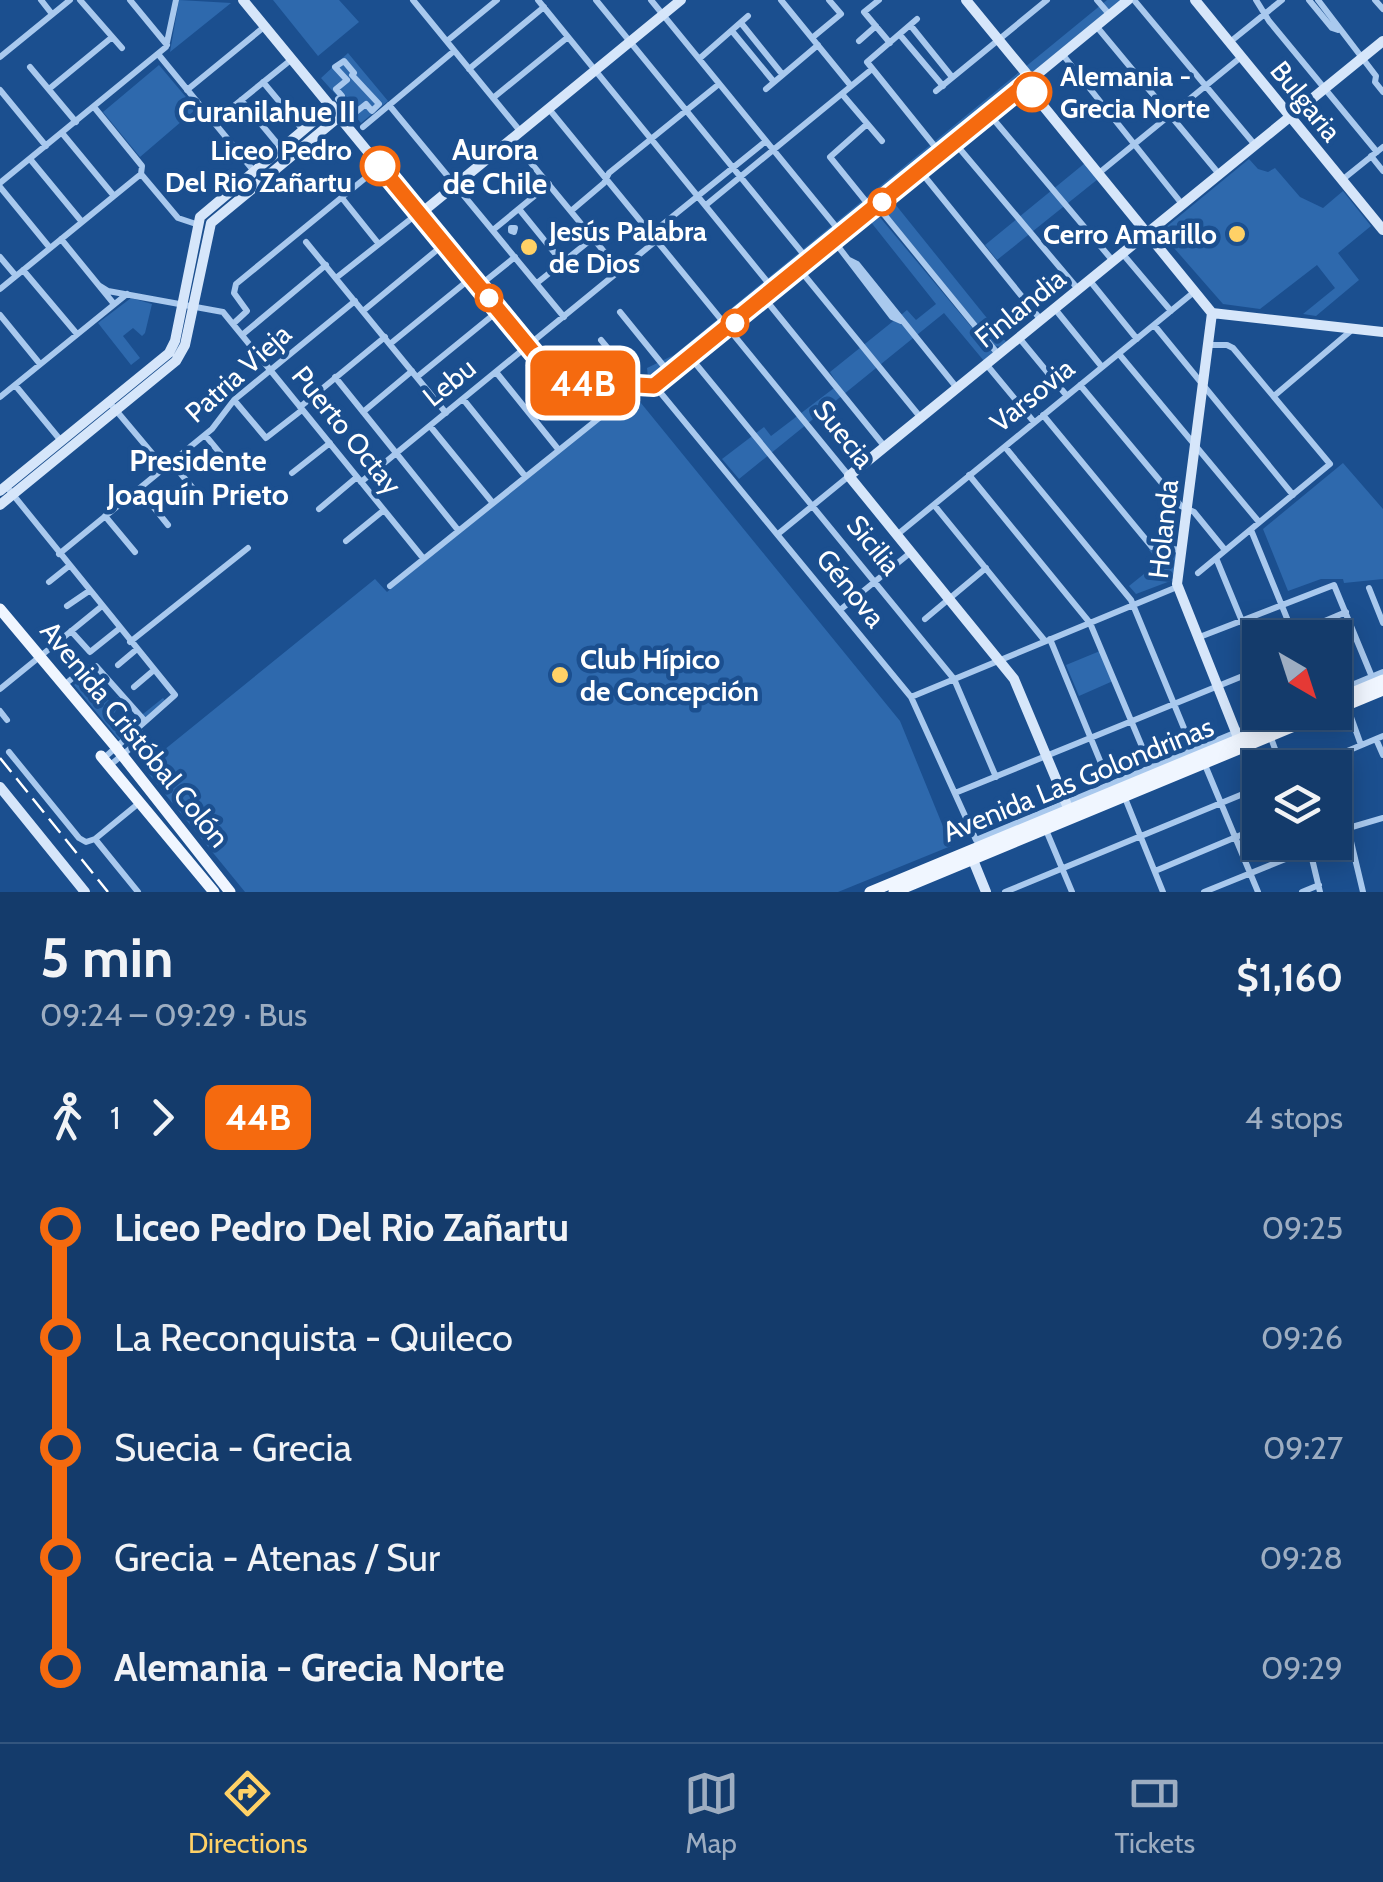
<!DOCTYPE html>
<meta charset="utf-8">
<style>
:root{--surface:#143b6b;--page:#214673;--text:#f1f3f6;--muted:#9dadc1;--line:#33557e;--accent:#ffd166}
body{margin:0;font-family:Cabin,sans-serif;background:var(--page);color:var(--text);height:100vh;display:flex;flex-direction:column;font-size:38px;white-space:nowrap}
*{box-sizing:border-box;margin:0}
p{font-size:32px;color:var(--muted)}
.icon{flex:none;width:55px;height:55px;fill:none;stroke:currentColor;stroke-width:2;stroke-linecap:round;stroke-linejoin:round}
.map{position:relative;height:892px;overflow:hidden}
.side{display:flex;flex-direction:column;background:var(--surface);flex:1}
.side>*{flex:none}
.badge{padding:0 20px;border-radius:15px;font-size:35px;line-height:65px}
.needle{width:65px;rotate:141deg}
.tools{position:absolute;left:1242px;top:620px;display:grid;gap:20px}
.tools a{display:grid;place-items:center;width:110px;height:110px;border-radius:0px;background:var(--surface);box-shadow:0 5px 25px #0003,0 0 0 2px var(--line);font-size:50px}
.map>.badge{position:absolute;translate:-50% -50%;box-shadow:0 0 0 5px #fff}
.legs{display:flex;align-items:center;gap:15px;height:110px;padding:0 40px;font-size:32px}
.legs p{margin-inline-start:auto}
.headline{display:flex;align-items:center;justify-content:space-between;height:170px;padding:0 40px}
h1{font-size:55px;font-weight:800;line-height:75px}
ul{padding:0 40px;list-style:none}
li{display:flex;align-items:center;gap:35px;height:110px;font-size:38px}
li i{display:grid;place-items:center;width:15px;height:100%;margin:0 12px;background:currentColor}
li i::after{content:'';width:25px;height:25px;margin:-12px;border:8px solid;border-radius:50%;background:var(--surface)}
li p{margin-inline-start:auto}
li:first-child i{background:linear-gradient(#0000 50%,currentColor 0)}
li:last-child i{background:linear-gradient(currentColor 50%,#0000 0)}
.dock{display:flex;justify-content:space-around;align-items:center;height:140px;border-top:2px solid var(--line);background:var(--surface);font-size:28px;color:var(--muted)}
.dock a{display:grid;justify-items:center;gap:5px}
.dock .on{color:var(--accent)}
.map>svg:first-child{display:block}
.green{fill:#2e69ad}
.lines{fill:none;stroke-linecap:round;stroke-linejoin:round}
.street{stroke:#a9c9ee;stroke-width:6}
.secondary{stroke:#d6e6fa;stroke-width:10}
.primary{stroke:#f0f6ff;stroke-width:11}
.rail{stroke:#fff;stroke-width:2.5;stroke-dasharray:18 8;stroke-linecap:butt}
.line-1-casing{stroke:#fff;stroke-width:22}
.line-1{stroke:#f56a0f;stroke-width:15}
.stop-1-dot{fill:#fff;stroke:#f56a0f;stroke-width:5}
.poi-dot{fill:#ffd166;stroke:#1b4f8f;stroke-width:4}
.labels{text-anchor:middle;dominant-baseline:central;stroke-width:9;stroke-linejoin:round;paint-order:stroke}
.stop-label{font-size:28px;font-weight:bold;fill:#fff;stroke:#1b4f8f;text-anchor:start}
.street-label{font-size:28px;fill:#fff;stroke:#1b4f8f}
.poi-label{font-size:28px;font-weight:bold;fill:#fff;stroke:#1b4f8f;text-anchor:start}
.neighbourhood-label{font-size:30px;font-weight:bold;fill:#fff;stroke:#1b4f8f}
</style>
<div class="map">
<svg width="1383" height="892" viewBox="0 0 1383 892">
<rect width="100%" height="100%" fill="#1b4f8f"/>
<path class="green" d="M179,0l52,3 -61,49z
M273,0h66l20,22 -41,34z
M1107,0h14l-445,365 -18,11 -10,1 -1,-9 27,-13z
M348,53l40,48 -27,22 -40,-45z
M159,65l37,44 -56,48 -37,-45z
M1249,159l9,10 10,3 7,-4 25,29 23,11 20,-17 28,35 -33,27 21,27 -43,36 -13,-2 32,-26 -18,-23 -57,44 -37,-5 -63,-72z
M1085,163l13,16 -101,81 -12,-15z
M891,199l116,144 -6,4 -6,-1 -110,-135 -1,-6z
M878,215l116,139 -10,7 -40,-48 -205,166 -17,-20 42,-32 7,9 67,-51 -8,-13 77,-62 9,10 20,-16 -66,-83z
M131,298l21,6 -7,29 -3,3 -9,-8 -10,8 17,22 -9,7 -33,-42z
M632,392l268,329 51,125 -113,46h-593l-102,-125 232,-188 12,13z
M1343,463l40,46v70l-39,4 -1,-4h-22l-33,12 -25,-62z
M1154,545l25,1 -6,34 -37,14 -7,-8 30,-24 -10,-12z
M1100,651l13,30 -34,15 -13,-31z
M81,679l11,14 7,-4 10,12 9,-4 4,5 -10,14 11,14 40,-32 4,5 -47,38 -46,-56z"/>
<g class="lines">
<path class="street" d="M41,0l11,14
M80,0l42,48
M130,0l37,45
M413,0l107,131
M538,0l236,290
M596,0l213,261
M651,0l191,234
M781,0l70,86
M879,0l-15,12 26,31
M1097,0l12,14
M1134,0l121,145
M1256,0l13,21 108,131
M1309,0l23,28 6,2
M1318,0l58,76 -1,6 8,10
M1375,0l8,9
M917,19l-50,43 74,92
M741,23l41,51
M911,26l41,51
M1097,27l122,147
M732,31l42,51
M900,35l43,51
M812,38l29,-24 -12,-14
M447,41l50,-41
M859,41l17,-15
M1230,42l52,-42
M158,54l95,116
M1063,55l119,149
M0,57l70,-57
M699,59l49,-43
M344,61l10,12 -2,2 27,29 -7,7 -6,-7 -10,8 -3,-2 -3,2 -12,-13 4,-3 -6,-7 11,-9 -12,-13z
M30,67l46,55
M469,69l75,-62
M263,82l40,48
M49,89l62,-51
M766,89l52,-44
M0,90l46,56
M187,90l77,-63
M936,91l111,-91
M842,94l40,47
M493,98l75,-61
M241,100l40,48
M389,105l175,212
M94,107l48,59 -1,8 37,44 18,6
M549,109l300,367 -71,58
M989,114l124,147
M214,122l78,-63
M866,125l-36,32 42,52
M363,127l91,-76
M62,133l52,63
M512,140l108,131
M954,142l124,147
M1371,156l12,15
M30,159l52,63
M921,172l120,148
M1099,173l142,-116
M1342,180l41,-33
M0,183l166,-136 10,-47
M0,187l50,61
M342,198l36,45
M706,205l166,-136
M878,207l120,147
M519,209l43,53
M571,211l33,-28 5,-10 110,-89
M511,228h4l-1,4 -3,-1z
M493,230l56,-46
M652,233l114,-92
M61,239l53,65
M834,241l58,76 9,4
M306,242l140,171
M1122,253l49,58
M0,257l16,19
M849,260l8,4 100,124
M23,270l54,64
M800,270l121,148
M336,278l81,-64
M1090,281l47,58
M537,283l56,-45
M100,286l8,5 115,21 200,246
M479,286l36,-29
M0,289l141,-115
M765,299l120,148
M1055,309l47,58
M363,311l80,-66
M620,312l51,63
M0,315l40,49
M233,324l14,-13 -13,-18 2,-9 144,-118
M1154,325l139,170
M242,335l84,-70
M1020,339l47,57
M390,344l81,-66
M1119,354l140,168
M691,358l263,321 42,98
M986,364l48,58
M496,372l62,77
M335,377l123,153
M417,377l81,-66
M15,385l47,57
M1080,385l101,121 13,6 31,38
M655,386l256,311 65,143 309,-128
M1274,396l79,-67
M0,397l127,-103
M463,399l62,77
M234,400l32,38 36,-28
M109,402l47,56
M300,407l85,-70
M363,412l49,-41
M1043,415l109,132 29,3
M430,426l62,76
M205,435l29,35
M1005,447l126,153 62,150
M171,462l30,36
M292,473l38,-30
M969,475l121,148 61,145
M361,482l296,-242
M6,486l169,209 -71,63
M139,489l29,36
M934,505l111,136
M319,509l38,-32
M105,516l30,36
M1251,530l44,108
M898,534l296,-242
M346,541l38,-31
M59,554l153,-125 22,-29 121,-99
M1216,558l44,107
M1198,573l132,-109 -97,-116 -6,-3h-19
M49,582l20,-16
M390,586l249,-200 -38,-46
M1369,588l14,35
M67,606l22,-15
M840,610l70,-57
M925,619l61,-51
M71,631l19,21 30,-24
M1294,634l52,-22
M1197,638l137,-53 38,92
M1050,639l60,146
M130,642l118,-94
M118,665l19,-16
M64,685l20,-16 12,-3 48,54
M134,687l20,-17
M0,689l102,-83
M1335,692l48,-20
M911,697l266,-110
M1347,706l14,39
M0,711l7,9
M1271,738l11,30
M1376,739l7,16
M9,752l70,86 7,4 9,-3
M1205,765l53,127
M109,766l35,-29 -8,-9
M1307,768l76,-32
M955,793l305,-124
M1125,798l38,94
M1348,829l15,63
M1046,830l26,62
M1335,832l48,-14
M95,839l43,53
M95,839l44,-36
M1308,842l12,50
M1155,871l105,-44
M1005,892l255,-105
M1204,892l106,-43
M1302,892l17,-7"/>
<path class="secondary" d="M243,0l311,378 12,5 88,3 17,-11 457,-375
M966,0l60,73 5,18 181,222 171,19
M1195,0l188,230
M420,214l261,-214
M1212,313l-35,271 62,156
M0,491l169,-138 6,-12 25,-124 132,-111
M0,505l176,-144 9,-16 26,-122 129,-107
M0,787l85,105
M1069,810l-55,-131 -165,-203 534,-435
M973,860l13,32"/>
<path class="primary" d="M0,609l115,137 115,146
M1335,700l48,-20
M1335,710l48,-20
M101,756l113,136
M870,892l435,-180
M894,892l434,-180"/>
<path class="rail" d="M0,758l108,134"/>
</g>
<g class="lines">
<defs>
<path id="line-1" d="M380,166l176,214 98,6 374,-304 4,10"/>
</defs>
<use href="#line-1" class="line-1-casing"/>
<use href="#line-1" class="line-1"/>
</g>
<g class="stop-1-dot">
<circle cx="1032" cy="92" r="18"/>
<circle cx="380" cy="166" r="18"/>
<circle cx="882" cy="202" r="12"/>
<circle cx="489" cy="298" r="12"/>
<circle cx="735" cy="323" r="12"/>
</g>
<g class="poi-dot">
<circle cx="1237" cy="234" r="10"/>
<circle cx="529" cy="247" r="10"/>
<circle cx="560" cy="675" r="10"/>
</g>
<g class="labels">
<g class="stop-label">
<text x="1060" y="76">Alemania -<tspan x="1060" dy="32">Grecia Norte</tspan></text>
<text x="352" y="150" text-anchor="end">Liceo Pedro<tspan x="352" dy="32">Del Rio Zañartu</tspan></text>
</g>
<g class="street-label">
<text transform="translate(1306 101) rotate(51)">Bulgaria</text>
<text transform="translate(1020 308) rotate(-39)">Finlandia</text>
<text transform="translate(238 373) rotate(-42)">Patria Vieja</text>
<text transform="translate(449 382) rotate(-39)">Lebu</text>
<text transform="translate(1032 395) rotate(-39)">Varsovia</text>
<text transform="translate(347 430) rotate(51)">Puerto Octay</text>
<text transform="translate(844 434) rotate(51)">Suecia</text>
<text transform="translate(1163 529) rotate(-84)">Holanda</text>
<text transform="translate(874 545) rotate(51)">Sicilia</text>
<text transform="translate(851 588) rotate(51)">Génova</text>
<text transform="translate(135 734) rotate(51)">Avenida Cristóbal Colón</text>
<text transform="translate(1078 779) rotate(-22)">Avenida Las Golondrinas</text>
</g>
<g class="poi-label">
<text x="549" y="231">Jesús Palabra<tspan x="549" dy="32">de Dios</tspan></text>
<text x="1217" y="234" text-anchor="end">Cerro Amarillo</text>
<text x="580" y="659">Club Hípico<tspan x="580" dy="32">de Concepción</tspan></text>
</g>
<g class="neighbourhood-label">
<text x="267" y="111">Curanilahue II</text>
<text x="495" y="149">Aurora<tspan x="495" dy="34">de Chile</tspan></text>
<text x="198" y="460">Presidente<tspan x="198" dy="34">Joaquín Prieto</tspan></text>
</g>
</g>
</svg>
<div class="tools">
<a><svg class="needle" viewBox="-14 -14 28 28"><path d="M0-13l5 13h-10z" fill="#e53935"/><path d="M0 13l5-13h-10z" fill="#9dadc1"/></svg></a>
<a><svg class="icon" aria-label="layers" viewBox="0 0 24 24"><path d="M12 4l9 5-9 5-9-5zM3 14l9 5 9-5"/></svg></a>
</div>
<b class="badge" style="left:583px;top:383px;background:#f56a0f;color:#fff">44B</b>
</div>
<section class="side">
<div class="headline"><div><h1>5 min</h1><p>09:24 – 09:29 · Bus</p></div><b>$1,160</b></div>
<div class="legs"><svg class="icon" aria-label="walk" viewBox="0 0 24 24"><circle cx="13" cy="4" r="2"/><path d="M13 8l-2 6 4 7M11 14l-3 7M7 12l3-4h3l4 4"/></svg>1<svg class="icon" aria-label="forward" viewBox="0 0 24 24"><path d="M9 5l7 7-7 7"/></svg><b class="badge" style="background:#f56a0f;color:#fff">44B</b><p>4 stops</p></div>
<ul>
<li><i style="color:#f56a0f"></i><b>Liceo Pedro Del Rio Zañartu</b><p>09:25</p></li>
<li><i style="color:#f56a0f"></i><span>La Reconquista - Quileco</span><p>09:26</p></li>
<li><i style="color:#f56a0f"></i><span>Suecia - Grecia</span><p>09:27</p></li>
<li><i style="color:#f56a0f"></i><span>Grecia - Atenas / Sur</span><p>09:28</p></li>
<li><i style="color:#f56a0f"></i><b>Alemania - Grecia Norte</b><p>09:29</p></li>
</ul>
</section>
<nav class="dock">
<a class="on"><svg class="icon" aria-label="directions" viewBox="0 0 24 24"><path d="M12 3l9 9-9 9-9-9zM9 14v-3h6M13 9l2 2-2 2"/></svg>Directions</a>
<a><svg class="icon" aria-label="map" viewBox="0 0 24 24"><path d="M3 6l6-2 6 2 6-2v14l-6 2-6-2-6 2zM9 4v14M15 6v14"/></svg>Map</a>
<a><svg class="icon" aria-label="tickets" viewBox="0 0 24 24"><path d="M3 7h18v10H3zM15 7v10"/></svg>Tickets</a>
</nav>
